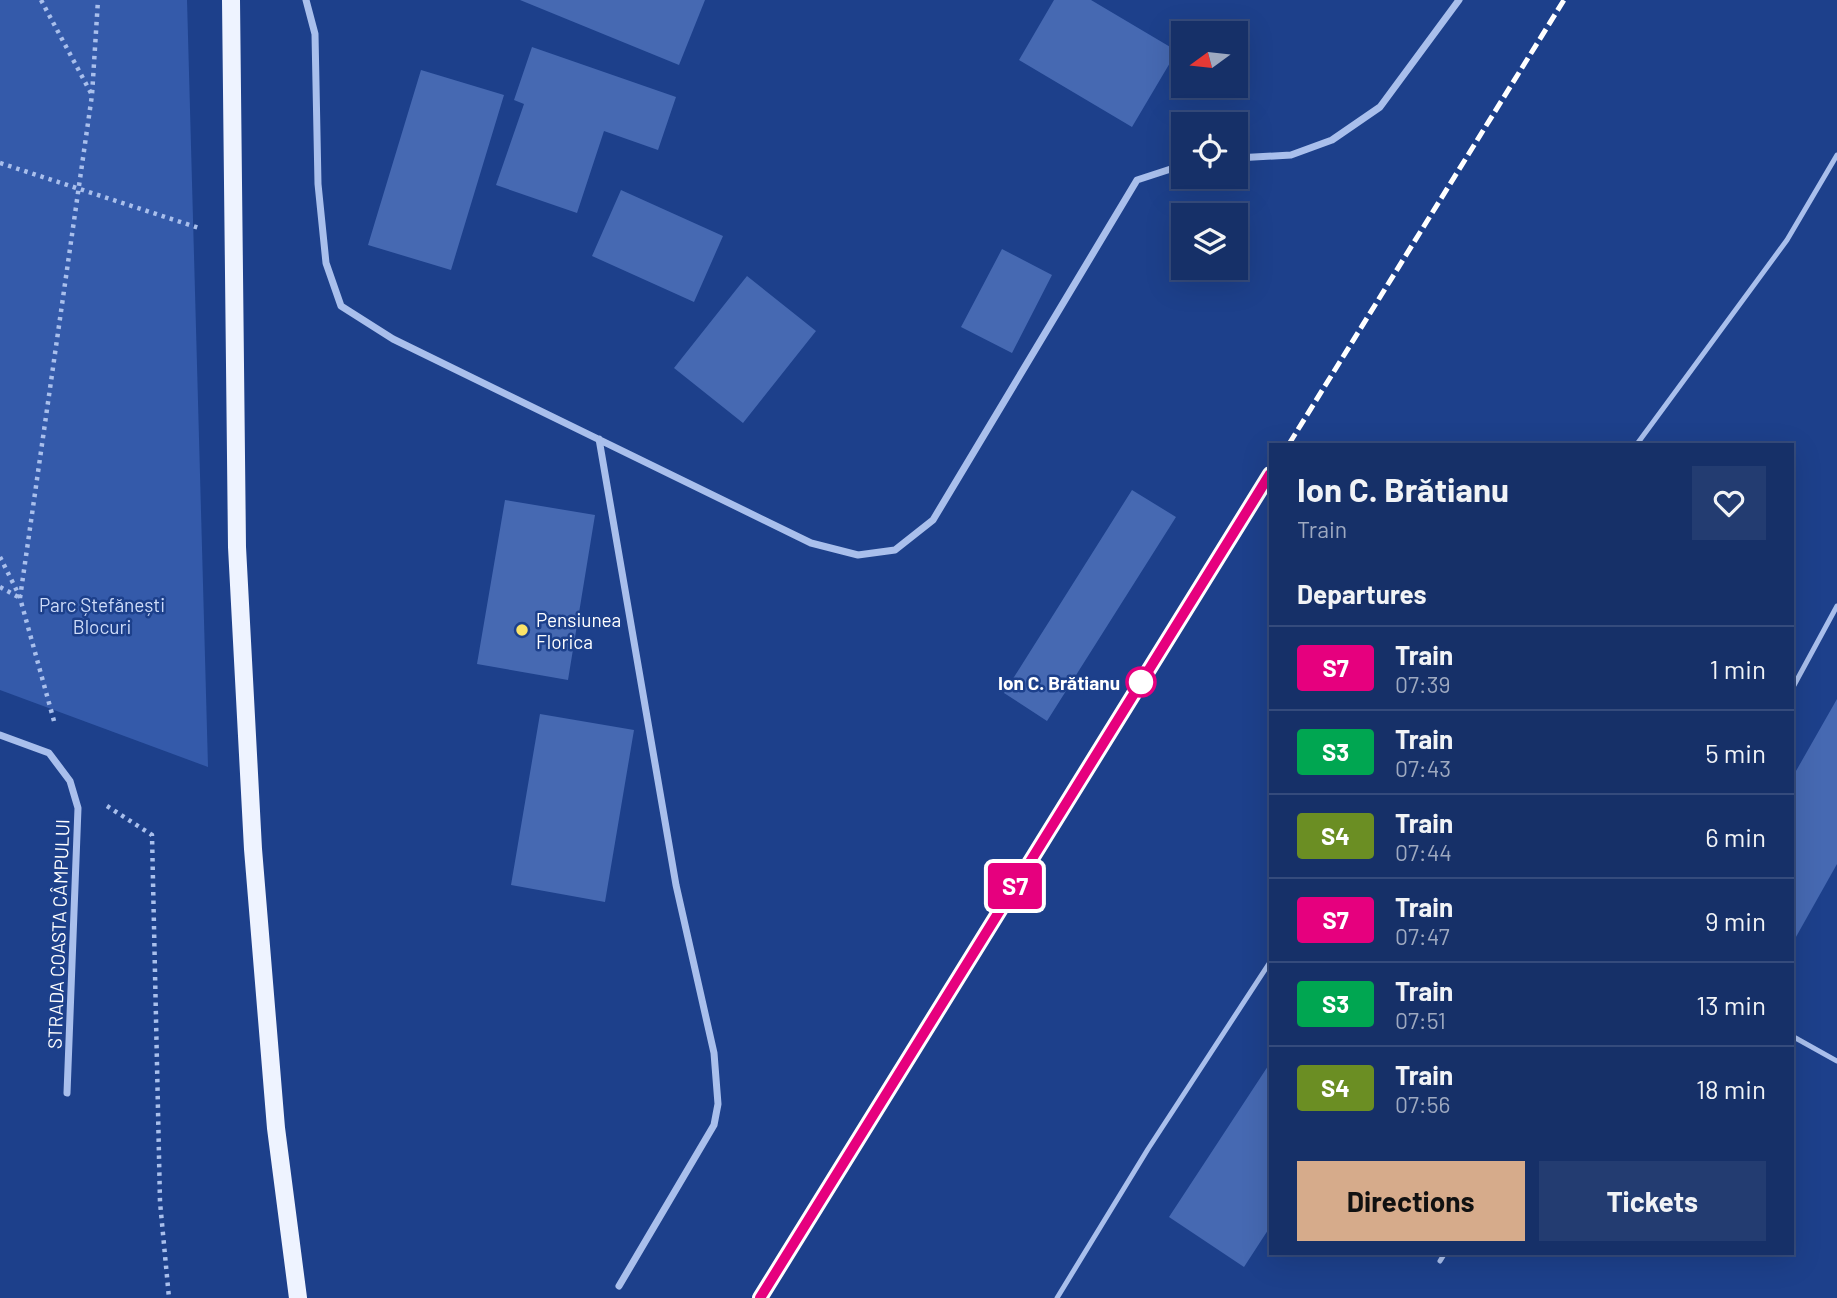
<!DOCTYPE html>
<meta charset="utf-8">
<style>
:root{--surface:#163068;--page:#233c71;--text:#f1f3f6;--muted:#9ea9c0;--line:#354b7c;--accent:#d6ab8b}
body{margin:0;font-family:Barlow,sans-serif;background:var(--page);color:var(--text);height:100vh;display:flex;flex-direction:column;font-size:26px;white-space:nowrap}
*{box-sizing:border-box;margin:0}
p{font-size:23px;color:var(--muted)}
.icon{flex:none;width:38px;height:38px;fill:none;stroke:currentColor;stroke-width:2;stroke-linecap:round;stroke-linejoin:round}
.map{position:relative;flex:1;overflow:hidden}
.drawer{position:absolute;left:1269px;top:443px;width:525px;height:812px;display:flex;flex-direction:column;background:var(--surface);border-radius:0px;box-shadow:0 7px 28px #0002,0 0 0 2px var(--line)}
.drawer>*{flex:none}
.badge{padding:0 14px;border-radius:5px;font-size:24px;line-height:46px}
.needle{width:46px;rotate:255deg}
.buttons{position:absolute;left:1171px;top:21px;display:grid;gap:14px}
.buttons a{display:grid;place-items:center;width:77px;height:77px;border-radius:0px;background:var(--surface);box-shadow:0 7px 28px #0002,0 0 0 2px var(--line);font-size:35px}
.map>.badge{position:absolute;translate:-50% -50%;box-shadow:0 0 0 4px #fff}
h2{padding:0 28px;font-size:26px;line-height:63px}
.round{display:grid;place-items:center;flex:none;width:74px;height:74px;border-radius:0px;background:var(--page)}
.overview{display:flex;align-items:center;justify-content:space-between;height:119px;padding:0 28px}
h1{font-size:33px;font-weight:700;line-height:52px}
.button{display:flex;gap:14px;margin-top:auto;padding:14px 28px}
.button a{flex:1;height:80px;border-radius:0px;background:var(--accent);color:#111;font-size:28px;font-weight:700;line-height:80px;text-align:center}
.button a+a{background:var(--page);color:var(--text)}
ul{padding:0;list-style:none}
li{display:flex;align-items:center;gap:21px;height:84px;padding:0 28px;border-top:2px solid var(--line)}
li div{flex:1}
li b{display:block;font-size:26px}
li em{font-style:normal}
li .badge{min-width:77px;font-weight:700;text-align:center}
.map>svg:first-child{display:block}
.park{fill:#345aaa}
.building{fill:#4669b2}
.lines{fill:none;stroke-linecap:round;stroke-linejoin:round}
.path{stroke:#a9bfec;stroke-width:4.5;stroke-dasharray:3.5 5;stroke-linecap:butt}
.service{stroke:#a9bfec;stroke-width:5}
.minor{stroke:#a9bfec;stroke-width:7}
.primary{stroke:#eef3ff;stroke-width:18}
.rail{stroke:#fff;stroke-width:5;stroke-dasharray:12 5;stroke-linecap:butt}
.line-casing{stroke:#fff;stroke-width:16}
.line{stroke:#e6007e;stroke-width:10}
.poi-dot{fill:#fbe368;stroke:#1d408b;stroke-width:2.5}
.stop-dot{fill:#fff;stroke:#e6007e;stroke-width:3.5}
.labels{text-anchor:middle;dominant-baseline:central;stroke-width:5;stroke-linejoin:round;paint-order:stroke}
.park-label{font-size:19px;fill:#cedcf9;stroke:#1d408b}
.poi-label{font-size:19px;fill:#fff;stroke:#1d408b;text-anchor:start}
.stop-label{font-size:19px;font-weight:bold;fill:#fff;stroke:#1d408b;text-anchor:end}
.street-label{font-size:19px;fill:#fff;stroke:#1d408b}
</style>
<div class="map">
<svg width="1837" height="1298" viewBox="0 0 1837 1298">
<rect width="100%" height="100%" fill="#1d408b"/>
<path class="park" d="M0,0h187l21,767 -208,-77z"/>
<path class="building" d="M520,0h185l-26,65z
M1054,0h37l86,51 -45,76 -113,-67z
M532,47l144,50 -18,53 -54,-19 -27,82 -81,-28 28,-81 -10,-4z
M421,70l83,25 -53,175 -83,-25z
M621,190l102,46 -29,66 -102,-46z
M1002,249l50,26 -40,78 -51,-26z
M747,276l69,55 -73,92 -69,-55z
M1132,490l44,27 -129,204 -43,-28z
M505,500l90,15 -27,165 -91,-16z
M1837,699v165l-45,80v-166z
M540,714l94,16 -29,172 -94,-17z
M1270,1063v164l-26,40 -75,-50z"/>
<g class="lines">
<path class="path" d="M41,0l51,95
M0,163l199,65
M0,557l20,40
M0,587l20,11
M54,721l-34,-123 72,-503 6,-95
M107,806l45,29 8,367 9,96"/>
<path class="service" d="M1637,444l150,-204 50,-85
M1792,689l45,-83
M1792,1036l45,25
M1440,1261l5,-8
M1057,1298l91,-149 122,-187"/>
<path class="minor" d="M306,0l9,34 3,150 8,79 15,43 52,33 418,204 47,12 37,-5 38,-30 204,-340 46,-15
M1236,158l55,-3 41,-15 48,-33 79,-107
M599,439l77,446 38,168 4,51 -4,21 -95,161
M0,735l49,18 21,28 8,27 -11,285"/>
<path class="primary" d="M231,0l6,547 16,302 23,279 22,170"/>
<path class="rail" d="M1289,444l275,-444
M760,1298l510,-824"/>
</g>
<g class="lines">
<defs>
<path id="line" d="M760,1298l510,-824"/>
</defs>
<use href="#line" class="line-casing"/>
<use href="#line" class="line"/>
</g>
<circle class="poi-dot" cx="522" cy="630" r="7"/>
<circle class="stop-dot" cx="1141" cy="682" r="14"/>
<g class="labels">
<g class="park-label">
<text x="102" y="604">Parc Ștefănești<tspan x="102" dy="22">Blocuri</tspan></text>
</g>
<g class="poi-label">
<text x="536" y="619">Pensiunea<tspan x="536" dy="22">Florica</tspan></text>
</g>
<g class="stop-label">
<text x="1120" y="682">Ion C. Brătianu</text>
</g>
<g class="street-label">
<text transform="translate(58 934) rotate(-88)">STRADA COASTA CÂMPULUI</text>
</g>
</g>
</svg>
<div class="buttons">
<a><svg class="needle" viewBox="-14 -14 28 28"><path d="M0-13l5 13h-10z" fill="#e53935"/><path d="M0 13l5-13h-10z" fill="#9ea9c0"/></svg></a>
<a><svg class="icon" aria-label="locate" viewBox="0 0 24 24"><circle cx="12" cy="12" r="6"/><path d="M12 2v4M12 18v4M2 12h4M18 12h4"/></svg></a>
<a><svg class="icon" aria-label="layers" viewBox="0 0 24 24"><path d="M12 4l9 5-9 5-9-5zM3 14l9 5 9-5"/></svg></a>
</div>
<b class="badge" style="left:1015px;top:886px;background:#e6007e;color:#fff">S7</b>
<section class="drawer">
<div class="overview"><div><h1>Ion C. Brătianu</h1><p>Train</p></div><a class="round"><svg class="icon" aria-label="heart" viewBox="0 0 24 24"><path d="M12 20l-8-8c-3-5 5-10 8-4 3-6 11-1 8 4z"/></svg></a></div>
<h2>Departures</h2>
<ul>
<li><span class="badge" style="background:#e6007e;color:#fff">S7</span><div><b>Train</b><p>07:39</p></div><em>1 min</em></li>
<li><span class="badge" style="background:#00a651;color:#fff">S3</span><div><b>Train</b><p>07:43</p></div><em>5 min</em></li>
<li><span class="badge" style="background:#6b8e23;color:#fff">S4</span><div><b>Train</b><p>07:44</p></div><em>6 min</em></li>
<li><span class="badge" style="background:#e6007e;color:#fff">S7</span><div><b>Train</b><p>07:47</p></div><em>9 min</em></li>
<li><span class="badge" style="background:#00a651;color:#fff">S3</span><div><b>Train</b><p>07:51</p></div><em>13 min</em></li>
<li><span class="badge" style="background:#6b8e23;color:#fff">S4</span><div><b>Train</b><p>07:56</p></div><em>18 min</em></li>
</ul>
<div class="button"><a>Directions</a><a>Tickets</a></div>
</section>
</div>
